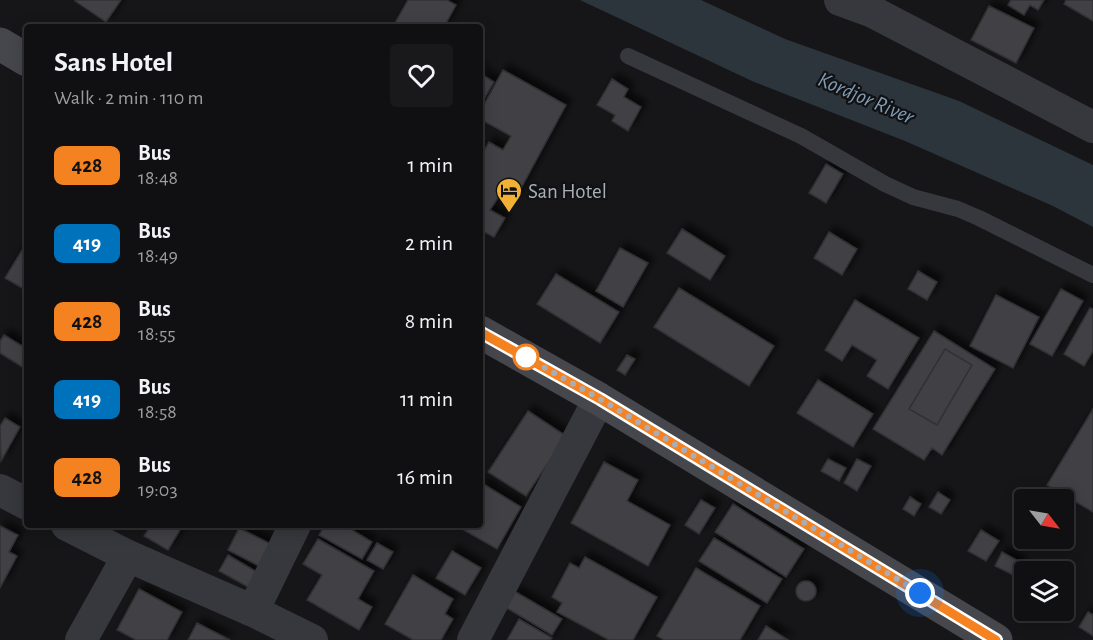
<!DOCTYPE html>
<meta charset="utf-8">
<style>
:root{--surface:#101012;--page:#19191b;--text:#f1f3f6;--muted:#9c9d9f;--line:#303032}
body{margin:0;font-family:"Alegreya Sans",sans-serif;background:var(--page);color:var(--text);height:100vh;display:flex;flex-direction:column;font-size:22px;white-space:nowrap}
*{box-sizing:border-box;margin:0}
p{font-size:20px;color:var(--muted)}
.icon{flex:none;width:33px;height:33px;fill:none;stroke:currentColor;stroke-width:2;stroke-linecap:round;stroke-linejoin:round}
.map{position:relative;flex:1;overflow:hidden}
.sheet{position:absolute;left:24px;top:24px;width:459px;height:504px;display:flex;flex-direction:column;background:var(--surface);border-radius:6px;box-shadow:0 3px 15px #0003,0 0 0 2px var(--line)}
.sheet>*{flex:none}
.badge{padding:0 12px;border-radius:9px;font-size:21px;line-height:39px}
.needle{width:39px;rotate:121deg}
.tools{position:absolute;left:1014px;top:489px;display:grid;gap:12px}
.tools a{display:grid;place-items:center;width:60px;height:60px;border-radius:6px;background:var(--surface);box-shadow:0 3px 15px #0003,0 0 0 2px var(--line);font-size:30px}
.you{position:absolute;width:30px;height:30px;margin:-15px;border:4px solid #fff;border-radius:50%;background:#1a73e8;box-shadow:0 0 0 9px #1a73e833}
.map>.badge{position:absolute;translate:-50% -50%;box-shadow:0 0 0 3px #fff}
.round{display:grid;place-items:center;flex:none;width:63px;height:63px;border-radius:6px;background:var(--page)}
.summary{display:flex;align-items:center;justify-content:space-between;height:102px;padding:0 30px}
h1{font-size:28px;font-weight:700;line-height:45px}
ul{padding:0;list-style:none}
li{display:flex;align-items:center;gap:18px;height:78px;padding:0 30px}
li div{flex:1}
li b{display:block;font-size:22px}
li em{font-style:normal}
li .badge{min-width:66px;font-weight:700;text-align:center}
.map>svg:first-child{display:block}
.water{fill:#2c353c}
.building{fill:#404145;stroke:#303034;stroke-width:1.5;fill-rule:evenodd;filter:url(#shadow)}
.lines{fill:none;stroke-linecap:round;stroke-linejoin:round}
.service{stroke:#37383d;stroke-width:16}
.minor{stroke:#37383d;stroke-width:32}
.secondary{stroke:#45474d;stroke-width:33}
.line-casing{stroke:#fff;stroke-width:14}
.line{stroke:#f58220;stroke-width:9}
.walk{stroke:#a8adb8;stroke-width:6;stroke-dasharray:0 10.8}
.stop-dot{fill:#fff;stroke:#f58220;stroke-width:3}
.labels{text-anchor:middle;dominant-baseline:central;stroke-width:4.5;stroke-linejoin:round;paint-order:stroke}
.poi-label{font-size:21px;fill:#a8adb8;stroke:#111113;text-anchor:start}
.water-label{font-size:22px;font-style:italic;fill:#7f9bb3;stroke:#111113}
</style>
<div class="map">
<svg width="1093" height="640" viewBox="0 0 1093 640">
<defs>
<filter id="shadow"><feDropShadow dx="5.5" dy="-5.5" stdDeviation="3" flood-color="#0009"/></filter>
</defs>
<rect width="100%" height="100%" fill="#161618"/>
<path class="water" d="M580,0h121l84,39 174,62 134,64v62l-40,-21 -148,-65 -153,-60z"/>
<path class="building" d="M76,0h45l-15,22 -31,-21z
M408,0h39l9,5 -12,22h-41l-8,-4z
M1011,0h-1h34l-6,10 -8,-5 -6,10 -16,-10z
M1066,0h27v21l-29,-17z
M989,6l45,22 -18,35 -45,-23z
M480,68l3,2 -2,4 13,8 -14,24z
M503,70l63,35 -53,98 -14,-7 -9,14 15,8 -11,19 -14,-7v-72l9,-16 14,8 8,-14 -31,-17v-7z
M612,79l16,10 -4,8 17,10 -13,24 -16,-10 3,-6 -18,-10z
M826,164l17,10 -17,29 -17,-10z
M682,229l43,27 -15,24 -43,-27z
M829,232l28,17 -15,26 -28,-17z
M27,242v49l-22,-13z
M620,248l28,15 -25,44 -27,-16z
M918,271l19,11 -10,18 -19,-11z
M556,274l63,38 -19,31 -63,-39z
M679,288l95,58 -25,40 -95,-59z
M1061,289l22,12 -31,55 -22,-12z
M996,295l43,22 -26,51 -43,-22z
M855,300l64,38 -31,51 -21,-13 10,-16 -25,-15 -10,16 -17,-11z
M1090,308l3,1v42l-9,15 -20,-12z
M934,331l61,38 -53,86 -10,-7 -8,12 -51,-31zM945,349l27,16 -35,60 -28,-16z
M4,335l23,14v21l-27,-17v-12z
M945,349l27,16 -35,60 -28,-16z
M627,355l8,4 -10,16 -8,-5z
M818,380l55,34 -20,33 -56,-34z
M1093,409v103l-46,-27z
M528,411l38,25 -40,60 -38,-24z
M5,418l15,9 -19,34 -1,-35z
M828,459l18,9 -7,13 -18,-10z
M857,459l14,7 -14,25 -13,-8z
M604,462l34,18 -11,21 43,24 -22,41 -77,-43z
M480,482l41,25 -24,42 -42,-24h25z
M938,492l12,8 -9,14 -12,-7z
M910,497l11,7 -7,12 -11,-7z
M701,500l14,8 -16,26 -14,-9z
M733,504l71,45 -18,28 -71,-45z
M151,525h32l-15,25 -24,-14z
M325,525h19l28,17 -10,17 -43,-24z
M0,526l18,9 -9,17 8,4 -17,32z
M239,528l32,16 -12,22 -31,-16z
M981,530l18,11 -13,20 -18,-10z
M714,538l68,41 -15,24 -68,-42z
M318,539l56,32 -16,28 14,8 -13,23 -52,-30 15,-25 -19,-11z
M377,543l16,9 -10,17 -16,-9z
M452,551l29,17 -16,27 -29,-17z
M1002,552l20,11 -7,13 -20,-10z
M228,555l29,17 -9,15 -29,-16z
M585,557l72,40 -24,43h-24l-52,-28 5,-9 -10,-6 18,-34 9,5z
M696,568l64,38 -20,34h-76l-7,-4z
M413,575l40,24 -8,15 8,5 -12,21h-28l-28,-16z
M796 591a10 10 0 1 1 20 0a10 10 0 1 1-20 0Z
M139,589l43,23 -15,28h-31l-19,-10z
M514,591l48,28 -10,16 -47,-28z
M1088,612l5,3v21l-14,-9z
M519,619l33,19 -2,2h-43z
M197,623l33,17h-42z
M766,626l22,14h-30z"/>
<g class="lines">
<path class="service" d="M628,56l173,80 84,48 28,13 45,12 21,9 114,57"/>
<path class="minor" d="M840,0l33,12 220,115
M0,490l27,14
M67,525l61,31 125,55 59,29
M253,611l42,-86
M81,640l47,-84
M473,640l126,-241"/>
<path class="secondary" d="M0,44l27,16
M480,332l119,67 397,241"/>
</g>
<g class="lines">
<defs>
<path id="line" d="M480,332l120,67 396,241"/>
</defs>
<use href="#line" class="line-casing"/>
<use href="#line" class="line"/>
<path class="walk" d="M526,357l74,42 320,194"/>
</g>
<defs>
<symbol id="hotel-pin" viewBox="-11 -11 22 30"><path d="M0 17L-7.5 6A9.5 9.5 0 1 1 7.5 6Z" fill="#f2b134" stroke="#111113"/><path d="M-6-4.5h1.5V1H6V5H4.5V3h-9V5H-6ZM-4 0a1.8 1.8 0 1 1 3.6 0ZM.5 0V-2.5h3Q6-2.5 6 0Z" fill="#111"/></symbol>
</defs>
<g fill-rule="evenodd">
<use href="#hotel-pin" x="494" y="176" width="30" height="40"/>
</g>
<circle class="stop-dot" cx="526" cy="357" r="12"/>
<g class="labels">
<g class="poi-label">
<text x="528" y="191">San Hotel</text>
</g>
<g class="water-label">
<text transform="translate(866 98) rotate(23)">Kordjor River</text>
</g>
</g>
</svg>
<div class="tools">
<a><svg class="needle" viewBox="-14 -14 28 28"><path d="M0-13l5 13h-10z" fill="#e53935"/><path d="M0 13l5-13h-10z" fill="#9c9d9f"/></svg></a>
<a><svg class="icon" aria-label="layers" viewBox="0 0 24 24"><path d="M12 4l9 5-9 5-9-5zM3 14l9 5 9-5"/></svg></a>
</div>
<div class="you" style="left:920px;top:593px"></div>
<section class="sheet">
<div class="summary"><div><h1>Sans Hotel</h1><p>Walk · 2 min · 110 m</p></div><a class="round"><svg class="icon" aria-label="heart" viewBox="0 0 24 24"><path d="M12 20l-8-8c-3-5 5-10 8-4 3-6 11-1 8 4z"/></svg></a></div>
<ul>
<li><span class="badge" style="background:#f58220;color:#111">428</span><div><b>Bus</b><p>18:48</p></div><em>1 min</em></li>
<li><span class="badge" style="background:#0072bc;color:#fff">419</span><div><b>Bus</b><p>18:49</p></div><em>2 min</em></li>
<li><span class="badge" style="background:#f58220;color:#111">428</span><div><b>Bus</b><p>18:55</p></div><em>8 min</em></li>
<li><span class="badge" style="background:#0072bc;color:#fff">419</span><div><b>Bus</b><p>18:58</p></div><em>11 min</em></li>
<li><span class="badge" style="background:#f58220;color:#111">428</span><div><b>Bus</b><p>19:03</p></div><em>16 min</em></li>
</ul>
</section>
</div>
